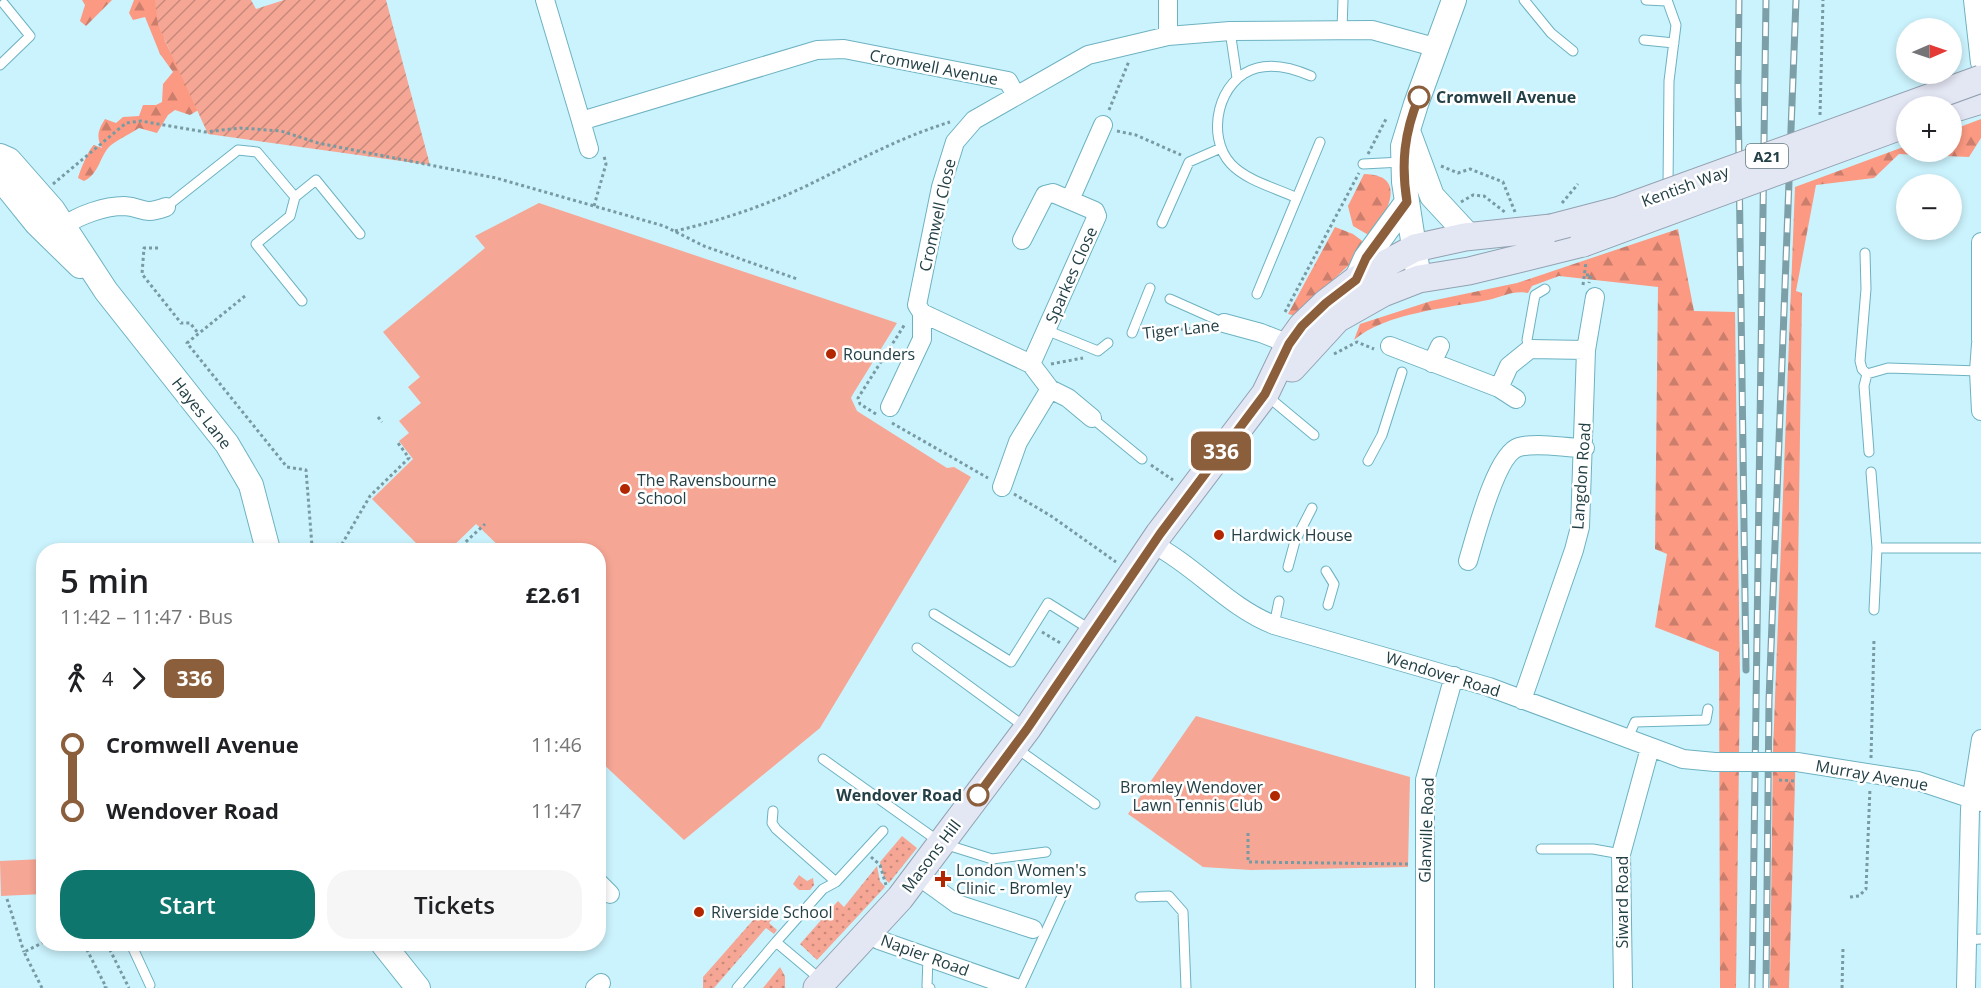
<!DOCTYPE html>
<meta charset="utf-8">
<style>
:root{--surface:#fff;--page:#f6f6f6;--text:#202124;--muted:#757577;--accent:#0f766e}
body{margin:0;font-family:"Open Sans",sans-serif;background:var(--page);color:var(--text);height:100vh;display:flex;flex-direction:column;font-size:22px;white-space:nowrap}
*{box-sizing:border-box;margin:0}
p{font-size:20px;color:var(--muted)}
.icon{flex:none;width:33px;height:33px;fill:none;stroke:currentColor;stroke-width:2;stroke-linecap:round;stroke-linejoin:round}
.map{position:relative;flex:1;overflow:hidden}
.sheet{position:absolute;left:36px;top:543px;width:570px;height:408px;display:flex;flex-direction:column;background:var(--surface);border-radius:24px;box-shadow:0 3px 9px #0003}
.sheet>*{flex:none}
.badge{padding:0 12px;border-radius:9px;font-size:21px;line-height:39px}
.needle{width:39px;rotate:88deg}
.fabs{position:absolute;left:1896px;top:18px;display:grid;gap:12px}
.fabs a{display:grid;place-items:center;width:66px;height:66px;border-radius:50%;background:var(--surface);box-shadow:0 3px 9px #0003;font-size:30px}
.map>.badge{position:absolute;translate:-50% -50%;box-shadow:0 0 0 3px #fff}
.legs{display:flex;align-items:center;gap:9px;height:66px;padding:0 24px;font-size:20px}
.legs p{margin-inline-start:auto}
.head{display:flex;align-items:center;justify-content:space-between;height:102px;padding:0 24px}
h1{font-size:33px;font-weight:600;line-height:45px}
.action{display:flex;gap:12px;margin-top:auto;padding:12px 24px}
.action a{flex:1;height:69px;border-radius:24px;background:var(--accent);color:#fff;font-size:24px;font-weight:600;line-height:69px;text-align:center}
.action a+a{background:var(--page);color:var(--text)}
ul{padding:0 24px;list-style:none}
li{display:flex;align-items:center;gap:21px;height:66px;font-size:22px}
li i{display:grid;place-items:center;width:9px;height:100%;margin:0 8px;background:currentColor}
li i::after{content:'';width:15px;height:15px;margin:-8px;border:4px solid;border-radius:50%;background:var(--surface)}
li p{margin-inline-start:auto}
li:first-child i{background:linear-gradient(#0000 50%,currentColor 0)}
li:last-child i{background:linear-gradient(currentColor 50%,#0000 0)}
.map>svg:first-child{display:block}
.grass{fill:url(#grass-dots)}
.forest{fill:url(#forest-firs)}
.park{fill:#f6a694}
.garden{fill:url(#garden-furrows)}
.lines{fill:none;stroke-linecap:round;stroke-linejoin:round}
.lane-casing{stroke:#6db2c1;stroke-width:11}
.street-casing{stroke:#6db2c1;stroke-width:20}
.secondary-casing{stroke:#6db2c1;stroke-width:26}
.primary-casing{stroke:#93a1b1;stroke-width:29}
.path{stroke:#789ba3;stroke-width:3;stroke-dasharray:3 3;stroke-linecap:butt}
.lane{stroke:#fff;stroke-width:9}
.street{stroke:#fff;stroke-width:18}
.secondary{stroke:#fff;stroke-width:24}
.primary{stroke:#e3e6f3;stroke-width:27}
.rail-casing{stroke:#7da0a8;stroke-width:7}
.rail{stroke:#fff;stroke-width:4.5;stroke-dasharray:14;stroke-linecap:butt}
.street-bridge-casing{stroke:#6db2c1;stroke-width:20;stroke-linecap:butt}
.primary-bridge-casing{stroke:#93a1b1;stroke-width:29;stroke-linecap:butt}
.path-bridge{stroke:#789ba3;stroke-width:3;stroke-dasharray:3 3;stroke-linecap:butt}
.street-bridge{stroke:#fff;stroke-width:18}
.primary-bridge{stroke:#e3e6f3;stroke-width:27}
.line-1-casing{stroke:#fff;stroke-width:14}
.line-1{stroke:#8b5e3c;stroke-width:9}
.stop-1-dot{fill:#fff;stroke:#8b5e3c;stroke-width:3}
.poi-dot{fill:#b22600;stroke:#fff;stroke-width:2}
.labels{text-anchor:middle;dominant-baseline:central;stroke-width:5;stroke-linejoin:round;paint-order:stroke}
.shield{fill:#fff;stroke:#65797e;stroke-width:1.5}
.shield-label{font-size:15px;font-weight:bold;fill:#234046}
.street-label{font-size:16px;fill:#234046;stroke:#fff}
.stop-label{font-size:16px;font-weight:bold;fill:#234046;stroke:#fff;text-anchor:start}
.poi-label{font-size:16px;fill:#234046;stroke:#fff;text-anchor:start}
</style>
<div class="map">
<svg width="1981" height="988" viewBox="0 0 1981 988">
<defs>
<pattern id="grass-dots" width="8" height="8" patternUnits="userSpaceOnUse" patternTransform="scale(1.5)"><rect width="8" height="8" fill="#f6a694"/><path d="M2 2h.1M6 6h.1" fill="none" stroke="#c7897b" stroke-width="1.8" stroke-linecap="round"/></pattern>
<pattern id="forest-firs" width="22" height="20" patternUnits="userSpaceOnUse" patternTransform="scale(1.5)"><rect width="22" height="20" fill="#fb9982"/><path d="M5 1l3.5 6h-7zM16 11l3.5 6h-7z" fill="#cb7e6c"/></pattern>
<pattern id="garden-furrows" width="10" height="10" patternUnits="userSpaceOnUse" patternTransform="scale(1.5)"><rect width="10" height="10" fill="#f6a694"/><path d="M-1 1l2-2M0 10L10 0M9 11l2-2" fill="none" stroke="#c7897b"/></pattern>
</defs>
<rect width="100%" height="100%" fill="#cbf3fd"/>
<path class="grass" d="M902,836l15,12 -28,35 -5,-5 -4,-16z
M877,866l3,15 5,6 -68,73 -17,-16 38,-43 6,6z
M799,875l8,6 6,-3 1,7 -4,5h-11l-6,-6z
M762,910l10,9 -3,4 8,7 -3,4 -8,-6 -52,60h-11v-11z
M780,967l5,9v12h-22z"/>
<path class="forest" d="M82,0h30l-26,26 -6,-5 5,-16z
M134,0h24l7,41 7,14 7,7 21,47 -10,6 -15,-5 -7,5 -11,18 -18,-5c-9,6 -22,12 -29,18 -11,11 -10,27 -26,35l-6,-3c2,-7 11,-30 16,-33l8,3c-6,-11 -4,-18 3,-29l11,4 7,-6 16,-1 4,-11h13l6,-3 1,-18 10,-12 -13,-18 -15,-37 -12,3 -4,-7z
M1981,119v19l-12,19 -70,-3 -25,24 -58,7 -20,106 6,2 -7,491 -6,204h-19l3,-238 22,-563 111,-41v6h46v-22z
M1364,174c47,1 20,42 8,63l-19,-11 -5,-20z
M1335,227l18,7 16,12c-24,24 -50,45 -73,70l-8,-2z
M1678,229l16,82 41,1 5,369 -4,307h-16l-1,-336 -64,-25 12,-73 -12,-5 3,-262 -99,-11 -27,10 -4,7c-15,-3 -26,4 -40,7 -40,8 -103,13 -134,40l6,-16 71,-23 86,-18z"/>
<path class="park" d="M539,203l358,120 -44,71 -2,4 6,13 90,57 7,-1 17,10 -151,251 -136,112 -85,-80 -1,-210h-95l-27,-26 -27,26h-26l-51,-51 41,-40 -14,-18 10,-8 -10,-12 22,-18 -13,-16 12,-10 -37,-45 102,-84 -10,-12z
M1196,716l214,61 -2,90 -157,3 -48,-3 -75,-53z
M43,859v35l-42,2 -1,-35z"/>
<path class="garden" d="M155,0h96l5,9 28,-9h102l44,165 -222,-31 -50,-109z"/>
<g class="lines">
<defs>
<path id="lane" d="M1524,0l27,33 22,18
M1646,0l21,1
M1667,0l9,25 -7,56 -1,105
M1342,29l1,-29
M1230,31l7,47
M1644,40l30,3
M0,65l30,-29 -26,-32
M1363,164l39,-2
M295,197l-5,19 -34,28 46,57
M1297,198c-21,-10 -50,-17 -66,-34 -26,-28 -13,-86 26,-96 18,-5 38,1 54,8
M166,207l72,-57 19,2 38,45 21,-17 44,54
M1162,223l27,-61 32,-14
M1865,253l1,36 -6,72 2,8 5,5
M1257,294l63,-152
M1170,299l54,24
M1046,330l52,21 10,-8
M1132,333l18,-45
M1530,349l-3,-9 8,-45 10,-6
M1266,395l48,40
M1092,418l50,41
M1869,452l-5,-66 3,-12 21,-6 91,3
M1368,461l14,-26 20,-63
M1871,472l6,76 -3,62
M1877,548h104
M1288,567l7,-26 17,-33
M1326,571l8,13 -6,21
M934,614l77,48 37,-59 43,27
M1274,625l5,-24
M917,648l108,79
M1627,740l8,-18 71,-2 2,-11
M1016,748l79,56
M823,759l118,84 51,16 54,-7
M773,811l-1,12 4,6 60,53
M1541,849h52l28,5
M1140,897l29,-1 14,16 3,76
M1967,940l14,-1
M131,944l19,41
M928,957l-1,29 3,2
M820,979l-44,-37 47,-53 13,-7 47,-51
M737,988l39,-46
M1020,988l43,-94"/>
<path id="street" d="M545,0l36,121 236,-71 27,-1 164,32 7,13
M1168,0v36
M1973,0l7,63
M581,121l8,28
M1070,200l33,-75
M64,226c15,-11 41,-20 60,-20 20,1 17,10 42,1
M1022,240l23,-45 8,-2 42,18 2,5 -66,148
M1981,242v98
M1224,323l37,10 28,11
M1981,344l-2,27 2,40
M1390,346l109,42 10,-22 21,-17 56,1
M1432,363l8,-17
M1499,388l17,11
M890,407l32,-68v-26
M1092,418l-24,-20 -18,-9 -19,-25 -109,-51 -5,-8 24,-118 14,-45 19,-22 114,-65 80,-19 62,-5 142,-1 66,18
M1002,487l16,-45 32,-53
M1153,544c44,23 75,63 121,81l215,62 194,72 32,3
M1468,561c7,-23 28,-108 51,-114 19,-5 45,1 66,1
M1522,700l52,-150 6,-23 6,-177 9,-53
M1797,762l121,19 63,21
M917,875l40,29 76,25
M598,882l12,12
M870,933l9,7 137,48
M595,988l6,-5
M1425,988v-208l29,-104
M1623,988l-2,-134 29,-106
M1966,988l4,-179 11,-70"/>
<path id="secondary" d="M1408,131l24,65 38,41
M0,156l9,4 44,50 53,81 121,153 24,41 17,65
M0,178l37,46 43,42
M1419,279l-15,-97 -1,-36 13,-42 38,-104
M1356,280l10,-22 41,-56
M383,944l35,44"/>
<path id="primary" d="M1952,109l29,-9
M1292,368l45,-49 46,-26 36,-14 50,-8 114,-28
M817,988l83,-90 127,-169 132,-195 106,-140 24,-50 13,-18 24,-23 30,-23 59,-32 50,-11 86,-9"/>
</defs>
<use href="#lane" class="lane-casing"/>
<use href="#street" class="street-casing"/>
<use href="#secondary" class="secondary-casing"/>
<use href="#primary" class="primary-casing"/>
<path class="path" d="M1109,110l20,-49
M1820,115l3,-115
M1117,131l19,4 45,20
M1368,154l18,-35
M1441,166l17,7 12,-4 33,13 12,30
M53,184l73,-61 15,-2 64,11 35,-4 41,3 37,12 178,35 168,48 40,20 93,33
M1461,202l12,-7 11,1 22,17
M1562,203l16,-19
M594,206l12,-42 -2,-8
M675,231c44,-10 86,-24 127,-43 50,-24 93,-49 148,-66
M158,248h-14l-2,26 39,49h9l8,10
M1586,275h5l-2,8
M1583,285l3,-23
M245,296l-58,47 100,124 19,3 6,76
M1285,312l74,-139
M1145,333l59,-6
M1334,354l23,-12 17,7
M1051,364l32,-6
M876,414l-16,-10 -2,-6 47,-74
M378,417l4,5
M892,423l96,55
M1151,465l22,15
M1014,494l37,22 65,46
M308,550l2,-4 32,-2 28,-48 39,-38 -11,-15
M457,550l28,-26
M1042,632l20,12
M1871,758l3,-119
M1248,833v29l162,2
M871,857l9,8 6,20
M1850,897l9,-1 7,-7 4,-101
M7,899l17,53
M84,944l22,43 -2,1
M107,944l22,44
M42,988l-18,-36 20,-10
M1842,988l1,-40"/>
<use href="#lane" class="lane"/>
<use href="#street" class="street"/>
<use href="#secondary" class="secondary"/>
<use href="#primary" class="primary"/>
<defs>
<path id="rail" d="M1739,0l-1,87 8,583
M1752,988l14,-988
M1766,988l3,-288 27,-700"/>
</defs>
<use href="#rail" class="rail-casing"/>
<use href="#rail" class="rail"/>
<defs>
<path id="street-bridge" d="M1715,762h82"/>
<path id="primary-bridge" d="M1551,228l69,-18 361,-131
M1583,243l323,-119"/>
</defs>
<use href="#street-bridge" class="street-bridge-casing"/>
<use href="#primary-bridge" class="primary-bridge-casing"/>
<path class="path-bridge" d="M1779,780l16,1"/>
<use href="#street-bridge" class="street-bridge"/>
<use href="#primary-bridge" class="primary-bridge"/>
</g>
<g class="lines">
<defs>
<path id="line-1" d="M978,795l49,-66 133,-195 105,-140 24,-50 13,-18 24,-23 30,-23 10,-22 41,-56c-6,-38 -3,-69 12,-105"/>
</defs>
<use href="#line-1" class="line-1-casing"/>
<use href="#line-1" class="line-1"/>
</g>
<g class="stop-1-dot">
<circle cx="1419" cy="97" r="10"/>
<circle cx="978" cy="795" r="10"/>
</g>
<g class="poi-dot">
<circle cx="831" cy="354" r="6"/>
<circle cx="625" cy="489" r="6"/>
<circle cx="1219" cy="535" r="6"/>
<circle cx="1275" cy="796" r="6"/>
<path d="M940 870h6v6h6v6h-6v6h-6v-6h-6v-6h6z"/>
<circle cx="699" cy="912" r="6"/>
</g>
<g class="labels">
<rect class="shield" x="1746" y="144" width="42" height="24" rx="4.5"/>
<g class="shield-label">
<text x="1767" y="156">A21</text>
</g>
<g class="street-label">
<text transform="translate(934 67) rotate(11)">Cromwell Avenue</text>
<text transform="translate(1685 186) rotate(-20)">Kentish Way</text>
<text transform="translate(937 215) rotate(-77)">Cromwell Close</text>
<text transform="translate(1071 275) rotate(-66)">Sparkes Close</text>
<text transform="translate(1181 329) rotate(-6)">Tiger Lane</text>
<text transform="translate(202 413) rotate(52)">Hayes Lane</text>
<text transform="translate(1581 476) rotate(-86)">Langdon Road</text>
<text transform="translate(1443 674) rotate(17)">Wendover Road</text>
<text transform="translate(1872 775) rotate(10)">Murray Avenue</text>
<text transform="translate(1426 830) rotate(-88)">Glanville Road</text>
<text transform="translate(931 856) rotate(-53)">Masons Hill</text>
<text transform="translate(1622 902) rotate(-90)">Siward Road</text>
<text transform="translate(925 955) rotate(20)">Napier Road</text>
</g>
<g class="stop-label">
<text x="1436" y="97">Cromwell Avenue</text>
<text x="962" y="795" text-anchor="end">Wendover Road</text>
</g>
<g class="poi-label">
<text x="843" y="354">Rounders</text>
<text x="637" y="480">The Ravensbourne<tspan x="637" dy="18">School</tspan></text>
<text x="1231" y="535">Hardwick House</text>
<text x="1263" y="787" text-anchor="end">Bromley Wendover<tspan x="1263" dy="18">Lawn Tennis Club</tspan></text>
<text x="956" y="870">London Women's<tspan x="956" dy="18">Clinic - Bromley</tspan></text>
<text x="711" y="912">Riverside School</text>
</g>
</g>
</svg>
<div class="fabs">
<a><svg class="needle" viewBox="-14 -14 28 28"><path d="M0-13l5 13h-10z" fill="#e53935"/><path d="M0 13l5-13h-10z" fill="#757577"/></svg></a>
<a>+</a>
<a>−</a>
</div>
<b class="badge" style="left:1221px;top:451px;background:#8b5e3c;color:#fff">336</b>
<section class="sheet">
<div class="head"><div><h1>5 min</h1><p>11:42 – 11:47 · Bus</p></div><b>£2.61</b></div>
<div class="legs"><svg class="icon" aria-label="walk" viewBox="0 0 24 24"><circle cx="13" cy="4" r="2"/><path d="M13 8l-2 6 4 7M11 14l-3 7M7 12l3-4h3l4 4"/></svg>4<svg class="icon" aria-label="forward" viewBox="0 0 24 24"><path d="M9 5l7 7-7 7"/></svg><b class="badge" style="background:#8b5e3c;color:#fff">336</b></div>
<ul>
<li><i style="color:#8b5e3c"></i><b>Cromwell Avenue</b><p>11:46</p></li>
<li><i style="color:#8b5e3c"></i><b>Wendover Road</b><p>11:47</p></li>
</ul>
<div class="action"><a>Start</a><a>Tickets</a></div>
</section>
</div>
